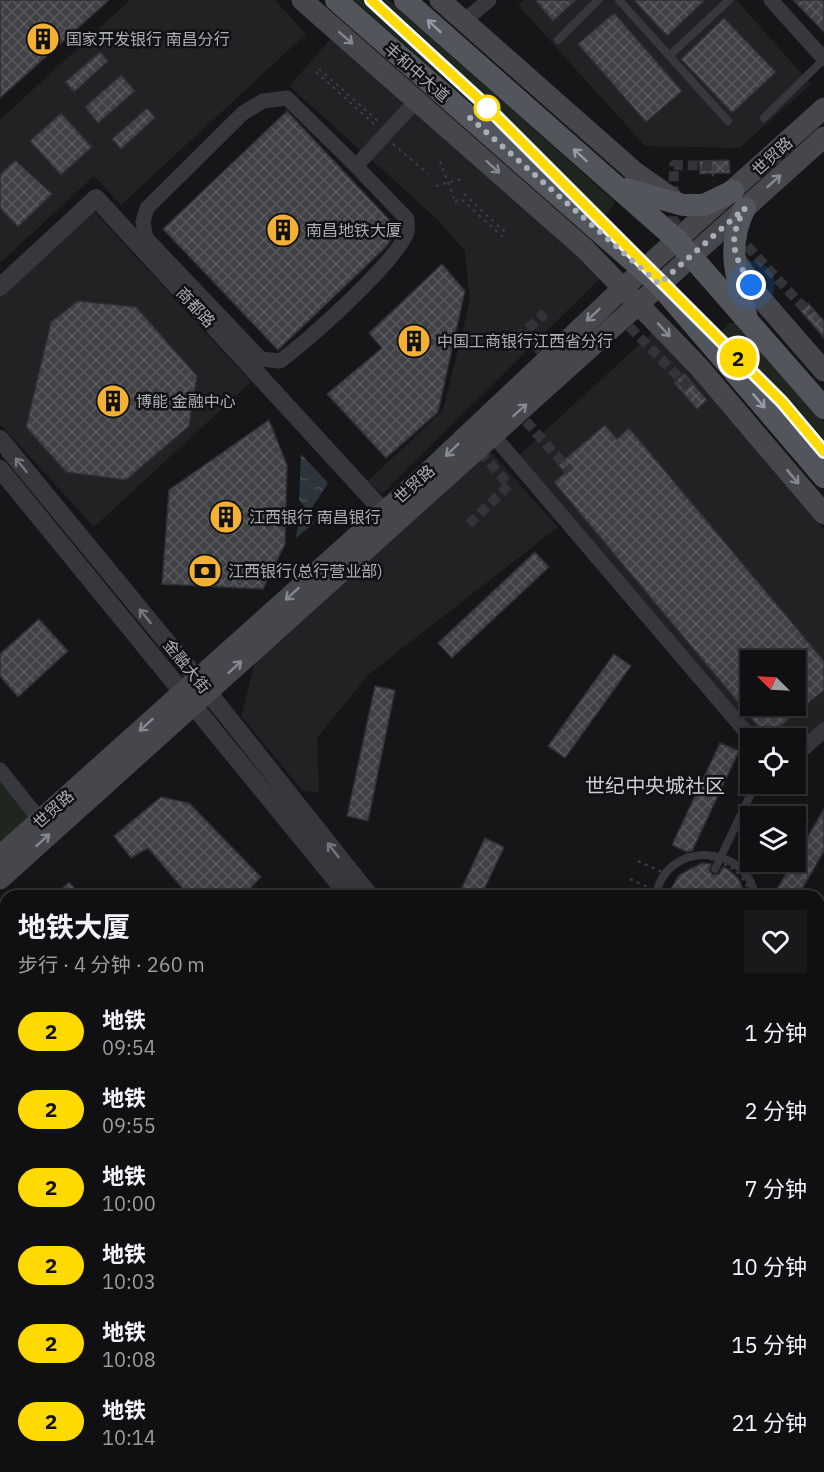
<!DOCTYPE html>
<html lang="zh">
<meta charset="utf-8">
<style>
:root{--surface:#101012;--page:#19191b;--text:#f1f3f6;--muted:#9c9d9f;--line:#303032}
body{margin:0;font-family:"IBM Plex Sans","Noto Sans SC",sans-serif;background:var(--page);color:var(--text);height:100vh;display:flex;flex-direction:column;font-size:22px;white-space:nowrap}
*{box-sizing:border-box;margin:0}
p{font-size:20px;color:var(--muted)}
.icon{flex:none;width:33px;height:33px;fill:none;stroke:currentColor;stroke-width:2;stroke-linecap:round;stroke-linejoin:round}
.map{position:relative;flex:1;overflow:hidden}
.side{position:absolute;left:0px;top:890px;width:825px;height:584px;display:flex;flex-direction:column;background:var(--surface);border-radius:18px 18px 0 0;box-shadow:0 6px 24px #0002,0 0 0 2px var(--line)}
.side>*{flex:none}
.badge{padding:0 12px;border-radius:20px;font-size:21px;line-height:39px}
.needle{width:39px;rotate:294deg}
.controls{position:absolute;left:740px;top:650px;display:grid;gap:12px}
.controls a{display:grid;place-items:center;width:66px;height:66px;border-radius:0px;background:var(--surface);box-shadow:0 6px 24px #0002,0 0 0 2px var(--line);font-size:30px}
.you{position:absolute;width:30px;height:30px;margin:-15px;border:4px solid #fff;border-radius:50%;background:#1a73e8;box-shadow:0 0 0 9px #1a73e833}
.map>.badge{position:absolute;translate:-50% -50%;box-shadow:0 0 0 3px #fff}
.round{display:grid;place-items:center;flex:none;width:63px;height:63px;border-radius:0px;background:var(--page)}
.headline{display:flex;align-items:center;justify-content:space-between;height:102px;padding:0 18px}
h1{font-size:28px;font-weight:700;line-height:45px}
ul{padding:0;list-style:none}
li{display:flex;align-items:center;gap:18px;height:78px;padding:0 18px}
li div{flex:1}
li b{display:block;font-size:22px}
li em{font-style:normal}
li .badge{min-width:66px;font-weight:700;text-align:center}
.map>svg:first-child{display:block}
.built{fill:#222225;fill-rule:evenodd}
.green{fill:#1e261f}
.water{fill:url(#water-ripples)}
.building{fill:url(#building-cross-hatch);stroke:#303034;stroke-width:1.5;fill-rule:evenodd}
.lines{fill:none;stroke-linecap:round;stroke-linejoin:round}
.pedestrian-tunnel{stroke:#333438;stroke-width:10;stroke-dasharray:10 5;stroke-linecap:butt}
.path{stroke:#3d3f44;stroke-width:2;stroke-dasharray:3 4.5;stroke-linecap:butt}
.service{stroke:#37383d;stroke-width:8}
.minor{stroke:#37383d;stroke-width:15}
.tertiary{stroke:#37383d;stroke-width:18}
.secondary{stroke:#45474d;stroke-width:21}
.primary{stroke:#53555c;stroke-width:22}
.path-bridge{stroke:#3d3f44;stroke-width:2;stroke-dasharray:3 4.5;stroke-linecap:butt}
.oneway{stroke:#979ba6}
.oneway2{stroke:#858993}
.oneway3{stroke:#757881}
.line-casing{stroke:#fff;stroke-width:14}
.line{stroke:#ffda01;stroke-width:9}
.walk{stroke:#a8adb8;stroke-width:6;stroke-dasharray:0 10.8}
.stop-dot{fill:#fff;stroke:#ffda01;stroke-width:3}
.labels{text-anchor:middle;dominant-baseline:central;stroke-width:5;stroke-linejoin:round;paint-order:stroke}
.poi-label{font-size:16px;fill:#a8adb8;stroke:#111113;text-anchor:start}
.street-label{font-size:16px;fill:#a8adb8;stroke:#111113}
.quarter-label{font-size:20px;fill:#c9ccd4;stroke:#111113}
</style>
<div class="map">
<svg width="824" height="1472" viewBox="0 0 824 1472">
<defs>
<pattern id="water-ripples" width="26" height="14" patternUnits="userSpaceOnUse" patternTransform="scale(1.5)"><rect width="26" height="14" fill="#2c353c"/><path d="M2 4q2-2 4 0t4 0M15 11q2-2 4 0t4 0" fill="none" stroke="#485056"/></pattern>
<pattern id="building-cross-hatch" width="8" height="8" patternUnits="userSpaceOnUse" patternTransform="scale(1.5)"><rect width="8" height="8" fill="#404145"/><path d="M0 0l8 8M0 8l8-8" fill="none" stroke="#595a5e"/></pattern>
</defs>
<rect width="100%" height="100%" fill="#161618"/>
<path class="built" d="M130,0h145l31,34 -185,171 -27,-29 -94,87v-143z
M524,0h212l75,84 -71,64 -95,-2 -127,-141z
M335,34l268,241 -221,219 -14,-13 75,-71 27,-109 -5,-50 -28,-32 -148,-133z
M94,211l157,171 -157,145 -94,-103v-126z
M655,330l169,200v199l-29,18v-9h-40l-236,-283zM750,660h45v45h-45z
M488,449l70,78 -190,148 -51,63 2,55 -17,-3 -61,-74 14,-54z"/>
<path class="green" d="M354,0h35l226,202 -6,10 -9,6z
M729,323h10l85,99v37l-105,-120 1,-6z
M0,783l30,36 -30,25z"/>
<path class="water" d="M301,454l27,29 -19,29 -10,-12z
M300,508l14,15 -18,15z"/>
<path class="building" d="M0,0h109l-109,98z
M535,0h41l-23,21z
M634,0h71l-38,36z
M793,0h31v32z
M614,13l68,78 -36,31 -68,-78z
M724,18l52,54 -44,41 -51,-54z
M100,52l8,9 -34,31 -9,-10z
M121,75l14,16 -37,32 -13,-16z
M147,108l8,10 -34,31 -9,-10z
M287,111l111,118 -12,18 -108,103 -115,-121z
M61,113l31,34 -31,28 -31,-34z
M15,160l37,34 -34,33 -18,-19v-33z
M729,160l1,13 -30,1 -1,-13z
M442,264l23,27 -27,121 -52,46 -59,-64 55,-46 -13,-15z
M78,301l58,6 61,69 -8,50 -63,54 -60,-8 -40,-45 25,-105z
M808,303l16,18v17l-24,-28z
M684,373l23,27 -10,9 -23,-26z
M269,420l18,45 -2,79 -22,45 -101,-5 7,-94z
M605,425l12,14 12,-11 195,233v29l-57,47 -213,-255 11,-9 -7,-8zM750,660h45v45h-45z
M535,552l14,15 -97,91 -14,-15z
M39,619l29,32 -50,46 -18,-21v-22z
M614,654l17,12 -66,92 -17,-12z
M375,686l20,4 -27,131 -21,-5z
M720,743l19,8 -47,100 -5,1 -15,-7z
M161,797l28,6 72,74 -18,19h-54l-41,-48 -17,10 -17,-22z
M824,809v42l-26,45h-25z
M485,838l19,9 -23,49h-23z
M702,863l9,1 -2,6 4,5 6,-1 4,-7 5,2 10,9 8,18h-28l-5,-5 -9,-2 -10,7h-27l12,-21z
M69,882l12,14h-27z"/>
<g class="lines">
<path class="pedestrian-tunnel" d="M737,235l73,79
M687,236l-14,-16 1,-55 38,1
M619,316l70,72
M524,332l26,30
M506,349l39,-36
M516,410l54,61
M469,524l40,-39 -34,-39"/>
<path class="path" d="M319,69l59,52
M316,72l58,52
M393,144l35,30
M440,161l16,43
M712,166l2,16
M436,186l25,-7
M464,194l43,40
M455,201l6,-2 43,39"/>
<path class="service" d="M619,0l109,121
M558,40l40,-40
M669,56l60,-56
M764,118l60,-59
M715,869l41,-86
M656,896c8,-55 90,-54 99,0"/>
<path class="minor" d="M771,0l53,59
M464,21l25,-21
M356,166l51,53c0,4 1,10 0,13 -9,28 -101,111 -127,129l-19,-2 -115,-121 -3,-16 4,-14 96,-95 20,-12 24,-3 69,68 61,-66
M493,435l258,303
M795,753l6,-2 23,-21
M0,770l40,50"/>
<path class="tertiary" d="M0,287l96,-89 288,314
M0,439l208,253 162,204
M0,469l349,427
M819,1445l5,6
M819,1467l4,5"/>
<path class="secondary" d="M302,0l283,249 114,118 125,147
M440,0l195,172 37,26
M734,257l24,38 66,76
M0,856l423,-379 200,-189 201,-180
M0,879l824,-742
M0,1441l6,8
M20,1467l4,5"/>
<path class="primary" d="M336,0l323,284 165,193
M405,0l272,240 147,168
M626,189l57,16h21l29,-14
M745,208c-19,36 -9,69 1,106
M819,1301l5,-4
M819,1330l5,-4
M625,1472l6,-5
M661,1472l5,-5"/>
<path class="path-bridge" d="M710,859c22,6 33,15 41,37
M638,861l33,15
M630,879l33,15"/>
</g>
<defs><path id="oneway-shaft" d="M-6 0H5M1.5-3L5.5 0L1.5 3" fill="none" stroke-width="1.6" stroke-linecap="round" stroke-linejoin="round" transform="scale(1.5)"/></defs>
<g class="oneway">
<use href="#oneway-shaft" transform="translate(434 26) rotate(-138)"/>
<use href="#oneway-shaft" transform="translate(580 155) rotate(-138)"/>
<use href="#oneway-shaft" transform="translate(759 401) rotate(50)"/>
</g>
<g class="oneway2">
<use href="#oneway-shaft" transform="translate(346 38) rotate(41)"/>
<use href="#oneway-shaft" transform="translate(493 167) rotate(42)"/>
<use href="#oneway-shaft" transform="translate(774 181) rotate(-42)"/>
<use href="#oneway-shaft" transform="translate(593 315) rotate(137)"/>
<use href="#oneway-shaft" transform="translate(664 330) rotate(47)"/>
<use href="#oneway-shaft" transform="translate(520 410) rotate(-42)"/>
<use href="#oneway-shaft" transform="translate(452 450) rotate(136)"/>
<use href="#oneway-shaft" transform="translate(793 477) rotate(50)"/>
<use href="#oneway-shaft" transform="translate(292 594) rotate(138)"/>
<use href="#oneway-shaft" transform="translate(235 667) rotate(-42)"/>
<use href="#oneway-shaft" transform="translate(146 725) rotate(138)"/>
<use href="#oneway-shaft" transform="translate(43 840) rotate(-42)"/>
</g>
<g class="oneway3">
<use href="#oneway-shaft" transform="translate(21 465) rotate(-129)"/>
<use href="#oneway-shaft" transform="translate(145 616) rotate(-129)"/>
<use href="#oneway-shaft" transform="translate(333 850) rotate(-128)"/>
</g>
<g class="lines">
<defs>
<path id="line" d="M371,0l111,102 300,300 42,50"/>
</defs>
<use href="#line" class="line-casing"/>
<use href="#line" class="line"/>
<path class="walk" d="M487,108l-18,9 190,167 86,-76c-18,33 -12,46 6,77"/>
</g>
<defs>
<symbol id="building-disc" viewBox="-11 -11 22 22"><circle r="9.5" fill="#f2b134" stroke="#111113"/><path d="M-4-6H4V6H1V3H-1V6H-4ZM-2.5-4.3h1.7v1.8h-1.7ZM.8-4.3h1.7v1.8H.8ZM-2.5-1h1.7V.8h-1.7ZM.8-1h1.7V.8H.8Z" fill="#111"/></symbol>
<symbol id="bank-disc" viewBox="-11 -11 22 22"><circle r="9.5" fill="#f2b134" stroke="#111113"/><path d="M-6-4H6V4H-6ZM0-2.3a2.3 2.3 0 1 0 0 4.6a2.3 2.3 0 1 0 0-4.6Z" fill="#111"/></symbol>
</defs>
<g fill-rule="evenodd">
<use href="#building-disc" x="24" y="20" width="38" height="38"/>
<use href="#building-disc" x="264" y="211" width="38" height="38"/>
<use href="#building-disc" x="395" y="322" width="38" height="38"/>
<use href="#building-disc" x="94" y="382" width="38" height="38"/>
<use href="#building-disc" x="207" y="498" width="38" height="38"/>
<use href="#bank-disc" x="186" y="552" width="38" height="38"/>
</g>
<circle class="stop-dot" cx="487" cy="108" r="12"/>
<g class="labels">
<g class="poi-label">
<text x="66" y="39">国家开发银行 南昌分行</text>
<text x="306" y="230">南昌地铁大厦</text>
<text x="437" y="341">中国工商银行江西省分行</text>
<text x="136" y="401">博能 金融中心</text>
<text x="249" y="517">江西银行 南昌银行</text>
<text x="228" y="571">江西银行(总行营业部)</text>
</g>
<g class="street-label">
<text transform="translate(417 72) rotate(41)">丰和中大道</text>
<text transform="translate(772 156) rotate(-43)">世贸路</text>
<text transform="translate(196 307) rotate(47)">商都路</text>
<text transform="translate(414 484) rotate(-42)">世贸路</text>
<text transform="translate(187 666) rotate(51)">金融大街</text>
<text transform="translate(53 809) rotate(-42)">世贸路</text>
</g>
<g class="quarter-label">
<text x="655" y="785">世纪中央城社区</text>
</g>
</g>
</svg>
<div class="controls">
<a><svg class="needle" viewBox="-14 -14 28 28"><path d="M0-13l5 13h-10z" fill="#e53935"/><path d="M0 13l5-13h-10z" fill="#9c9d9f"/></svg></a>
<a><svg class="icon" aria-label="locate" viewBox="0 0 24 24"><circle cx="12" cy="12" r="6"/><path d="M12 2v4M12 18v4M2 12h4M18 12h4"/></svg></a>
<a><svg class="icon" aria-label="layers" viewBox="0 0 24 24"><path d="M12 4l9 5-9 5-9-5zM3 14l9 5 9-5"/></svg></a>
</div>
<div class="you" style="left:751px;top:285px"></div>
<b class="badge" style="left:738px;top:358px;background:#ffda01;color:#111">2</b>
<section class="side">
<div class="headline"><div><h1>地铁大厦</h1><p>步行 · 4 分钟 · 260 m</p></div><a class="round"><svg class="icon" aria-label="heart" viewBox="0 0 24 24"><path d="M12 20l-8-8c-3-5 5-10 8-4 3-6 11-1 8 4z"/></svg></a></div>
<ul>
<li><span class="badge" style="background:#ffda01;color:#111">2</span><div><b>地铁</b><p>09:54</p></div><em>1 分钟</em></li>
<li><span class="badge" style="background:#ffda01;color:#111">2</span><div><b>地铁</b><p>09:55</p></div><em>2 分钟</em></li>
<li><span class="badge" style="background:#ffda01;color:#111">2</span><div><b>地铁</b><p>10:00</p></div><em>7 分钟</em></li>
<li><span class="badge" style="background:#ffda01;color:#111">2</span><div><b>地铁</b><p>10:03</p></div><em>10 分钟</em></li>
<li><span class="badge" style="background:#ffda01;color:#111">2</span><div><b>地铁</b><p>10:08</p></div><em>15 分钟</em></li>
<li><span class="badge" style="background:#ffda01;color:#111">2</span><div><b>地铁</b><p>10:14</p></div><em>21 分钟</em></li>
</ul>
</section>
</div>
